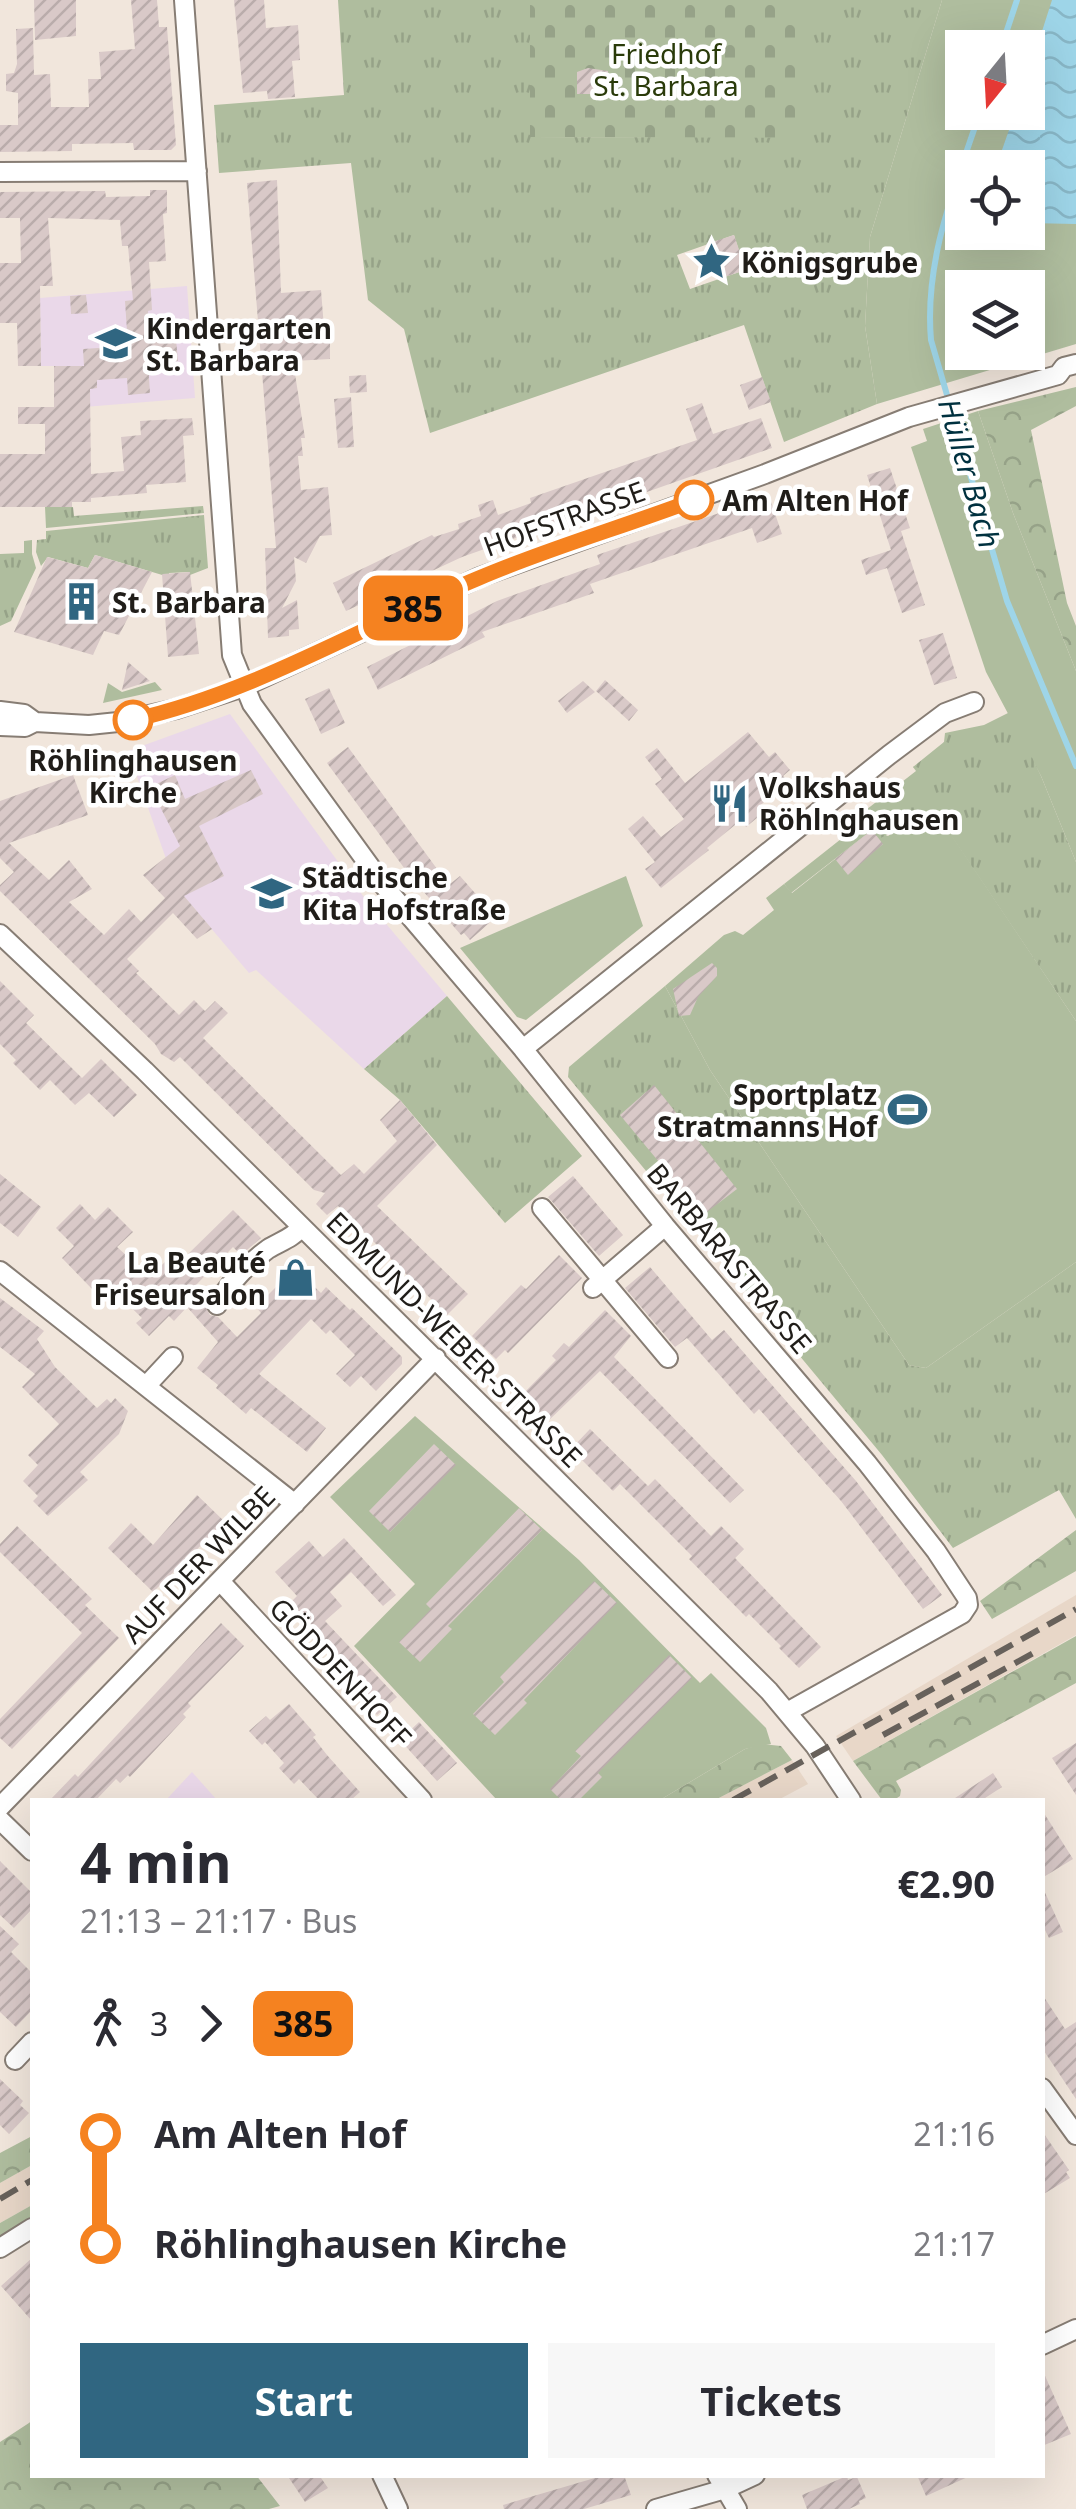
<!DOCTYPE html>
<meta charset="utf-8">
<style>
:root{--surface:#fff;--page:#f7f7f7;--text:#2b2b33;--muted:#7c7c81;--accent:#306681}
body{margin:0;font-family:"Noto Sans",sans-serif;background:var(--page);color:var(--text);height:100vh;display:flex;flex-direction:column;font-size:38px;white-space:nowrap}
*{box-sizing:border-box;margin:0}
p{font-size:32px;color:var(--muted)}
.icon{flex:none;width:55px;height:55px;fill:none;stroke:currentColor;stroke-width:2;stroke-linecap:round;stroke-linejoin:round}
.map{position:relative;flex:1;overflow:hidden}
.panel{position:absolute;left:30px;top:1798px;width:1015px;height:680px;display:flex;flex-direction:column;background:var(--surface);border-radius:0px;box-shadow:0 10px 40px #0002}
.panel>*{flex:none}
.badge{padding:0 20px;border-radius:15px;font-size:35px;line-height:65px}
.needle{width:65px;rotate:198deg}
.buttons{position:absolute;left:945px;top:30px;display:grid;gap:20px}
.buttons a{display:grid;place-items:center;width:100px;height:100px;border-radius:0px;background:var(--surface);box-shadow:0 10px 40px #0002;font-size:50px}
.map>.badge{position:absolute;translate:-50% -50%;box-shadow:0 0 0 5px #fff}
.legs{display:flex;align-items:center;gap:15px;height:110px;padding:0 50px;font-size:32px}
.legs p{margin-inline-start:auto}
.summary{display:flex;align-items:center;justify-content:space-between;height:170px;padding:0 50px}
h1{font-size:55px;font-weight:700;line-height:75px}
.action{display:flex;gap:20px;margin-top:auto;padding:20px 50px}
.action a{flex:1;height:115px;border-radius:0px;background:var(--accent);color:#fff;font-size:40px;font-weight:700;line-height:115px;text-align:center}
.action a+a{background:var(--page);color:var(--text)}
ul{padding:0 50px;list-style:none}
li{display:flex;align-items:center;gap:35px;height:110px;font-size:38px}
li i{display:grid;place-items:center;width:15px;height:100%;margin:0 12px;background:currentColor}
li i::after{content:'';width:25px;height:25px;margin:-12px;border:8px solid;border-radius:50%;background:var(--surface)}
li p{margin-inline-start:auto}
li:first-child i{background:linear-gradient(#0000 50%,currentColor 0)}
li:last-child i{background:linear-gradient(currentColor 50%,#0000 0)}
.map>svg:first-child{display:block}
.built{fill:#e8d7c8}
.education{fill:#ead8e9}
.green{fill:#afbd9e;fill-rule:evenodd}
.forest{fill:url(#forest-crowns)}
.cemetery{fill:url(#cemetery-stones)}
.park{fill:url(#park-tufts);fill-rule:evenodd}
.water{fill:url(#water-waves)}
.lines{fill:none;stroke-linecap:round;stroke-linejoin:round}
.stream{stroke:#9ed5e8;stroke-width:6}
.building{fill:url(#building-hatch)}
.minor-casing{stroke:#877d74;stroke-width:22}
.minor{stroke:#fff;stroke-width:18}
.rail{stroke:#67615b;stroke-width:6;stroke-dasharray:20 10;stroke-linecap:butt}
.line-1-casing{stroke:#fff;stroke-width:22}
.line-1{stroke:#f58220;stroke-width:15}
.stop-1-dot{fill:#fff;stroke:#f58220;stroke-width:5}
.labels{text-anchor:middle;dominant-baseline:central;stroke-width:9;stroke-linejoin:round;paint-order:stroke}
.park-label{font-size:28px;fill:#2a3b0a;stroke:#fff}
.poi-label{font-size:28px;font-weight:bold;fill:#201d19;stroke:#fff;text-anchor:start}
.stop-label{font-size:28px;font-weight:bold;fill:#201d19;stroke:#fff;text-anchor:start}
.street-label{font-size:28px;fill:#201d19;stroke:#fff}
.water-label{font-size:30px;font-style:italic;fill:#00313f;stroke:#fff}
</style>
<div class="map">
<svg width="1076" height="2509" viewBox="0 0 1076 2509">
<defs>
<pattern id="forest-crowns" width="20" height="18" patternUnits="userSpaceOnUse" patternTransform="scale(2.5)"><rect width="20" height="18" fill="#afbd9e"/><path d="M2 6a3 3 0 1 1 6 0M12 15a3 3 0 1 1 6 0" fill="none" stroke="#96a288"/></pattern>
<pattern id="cemetery-stones" width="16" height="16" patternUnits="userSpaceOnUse" patternTransform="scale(2.5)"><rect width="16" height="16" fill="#afbd9e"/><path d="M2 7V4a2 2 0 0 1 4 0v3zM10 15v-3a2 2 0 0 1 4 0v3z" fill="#96a288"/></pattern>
<pattern id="park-tufts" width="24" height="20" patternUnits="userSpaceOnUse" patternTransform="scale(2.5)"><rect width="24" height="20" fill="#afbd9e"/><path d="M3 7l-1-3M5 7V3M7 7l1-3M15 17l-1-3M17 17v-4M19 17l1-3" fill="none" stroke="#96a288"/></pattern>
<pattern id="water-waves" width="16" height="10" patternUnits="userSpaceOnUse" patternTransform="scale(2.5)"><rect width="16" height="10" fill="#9ed5e8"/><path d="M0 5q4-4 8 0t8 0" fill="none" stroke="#88b6c6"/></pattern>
<pattern id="building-hatch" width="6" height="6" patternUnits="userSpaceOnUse" patternTransform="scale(2.5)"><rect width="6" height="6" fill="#d9c9c8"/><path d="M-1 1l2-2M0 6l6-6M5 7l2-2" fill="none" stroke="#baacab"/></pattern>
</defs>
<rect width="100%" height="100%" fill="#f1e6dc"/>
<path class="built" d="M1076,1595v40l-223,126 -17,-25z
M792,1760l16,24 -30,16h-63z
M32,2165v40l-32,18v-40z"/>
<path class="education" d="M187,286l8,112 -123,10 -1,-42h-30l-1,-68z
M230,714l136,186 81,96 -83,73 -108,-99 -7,3 -73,-86 -48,-136z
M192,1772l25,28h-51z"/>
<path class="green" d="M942,0h134v344l-199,60 -12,-78 5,-89zM962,48h66v64h-66zM962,168h66v64h-66zM962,288h66v64h-66z
M978,411l35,102 63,158v191l-35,-86 -55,-104 -75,-225 16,-6 -4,-12z
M155,682l7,8 -59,13 5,-20 14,9z
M946,827l130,194v241l-150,106 -17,-3 -199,-295 -45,-84 59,-51 11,-4 8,4 31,-25 -8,-12 18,-14 8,9 80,-63 16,6 11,-8z
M626,876l17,50 -117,94 -9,-3 -57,-69z
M415,1416l164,144 121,123 11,-10 55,55 5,16 -26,5 -85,51h-163l-143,-154 61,-62 -85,-87z
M32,2205v13l-32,20v-15z"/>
<path class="forest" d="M1076,387v19l-45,24 36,173 9,23v45l-63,-158 -35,-102z
M1076,1530v41l-84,48 -12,-18z
M1076,1636v47l-180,98 5,9 -1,6 -6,4h-12l-29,-39z
M762,1744l19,2 11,14 -77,40h-55l85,-51z
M32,2136v29l-32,18v-30z
M32,2421v54h224l24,31 -11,3h-269v-67z"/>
<path class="cemetery" d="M530,0h273v139l-274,-2z"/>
<path class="park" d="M338,0h192v137l272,1 1,-138h139l-72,237 -5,89 12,78 -93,38 -40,-117 -314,108 -26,-104 -36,-29 -17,-137 -132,10 -5,-68 130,-10zM734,235l11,35 -55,19 -13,-34z
M203,506l1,7 -158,15 -1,-21h28l1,9z
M204,515l4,53 -18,7 -1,-3 -20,1v4l-74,-22 -7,13 -40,-11 -7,9 -5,-14 1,-12 9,-1v-8z
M32,540v14l4,14 -25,53 -11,5v-72l24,-1v-12z
M1010,712l31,64 35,86v159l-130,-193h-47l-20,11 -7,-9 -81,63 -7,-9 76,-60 2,-11 54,-42 -3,-4 31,-25 1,-9 39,-8z
M665,986l45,84 199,295 17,3 150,-106v257l-17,-29 -106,58 -71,-93 -314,-378 1,-10z
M447,996l135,160 -77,67 -105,-123 -36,-31z"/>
<path class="water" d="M1052,0h24v224l-48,-1v-55l-32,-1 19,-54 13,-1v-37z"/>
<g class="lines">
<path class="stream" d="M1001,48l16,-48
M980,112c-25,75 -56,148 -49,228l76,261 69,165"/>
</g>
<path class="building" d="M34,0h42v36l-41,4z
M131,0h26l2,27h8l9,118 -5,5h-37l-1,-7 -61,1v7l-72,1v-27h18v-32l-12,-2v-17l8,-1 3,-9 -1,-35 17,-1 1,47 16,-1 1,33h38l-1,-28h13l-2,-27 36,-3z
M234,0h30l2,28 32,-3 2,35 -8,1 3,36 -27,2 -1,-8 -24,2z
M588,68l20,3 1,23h-32v-22z
M277,180l4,113 40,-3 3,38h6v31l-37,2 12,77h-4l2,18h-5l3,34 27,-3 4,48 -12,1 -14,27 -12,-6 2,24 -14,27 15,-8 2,29 -10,1v6l-21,2 -3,-90h11l-29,-365z
M150,190h17v23l-4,1 3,47 -17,1 3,48 -4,1 2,30 26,-2 2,22 -30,2 2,30 -22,2 -1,-17 -30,2v8l-7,1 1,85 33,-3 -3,-34 20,-2 -1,-14 52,-3 2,17 -11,1 3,46 -40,3 1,8 -56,5v4h-19v5h-72v-53h45v-30h-27v-17h36v-41h30l-1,-17 45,-3 -3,-45 8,-1 -5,-54h-6l-2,-26 -72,-2 5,68h-13l1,80h-23l-1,-43h-17v-60h21l-1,-45h-20v-26l105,-1 1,6 44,-1z
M734,235l12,35 -28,9 -12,-35z
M86,295l2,18 -17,1 -1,-18z
M366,375l1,17 -17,1 -1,-17z
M762,377l9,25 -22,8 -9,-25z
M351,397l3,50 -16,1 -4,-49z
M702,403l11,31 48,-16 11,30 -310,109 -116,54 -13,-28 99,-48 2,2 25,-8 -1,-5 23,-8 -3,-11 15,-5 5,15 33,-12 -1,-5 167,-58 -11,-31z
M890,468l20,60 -9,3 24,74 -23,8 -15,-45 -21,7 -5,-15 30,-10 -24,-75z
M760,499l1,3 9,-3 12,35 -25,9 -5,-15 -162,56 4,9 -112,39 3,5 -107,53 -11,-23 130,-66 103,-37 -3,-9z
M95,555l57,17 -33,63 -15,-4 -11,24 -79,-23 33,-75 41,11z
M190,572l9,82 -31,3 -6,-83z
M943,633l14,45 -23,7 -15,-45z
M128,662l22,19 -28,9z
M605,680l33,30 -9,11 -33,-30z
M583,681l12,11 -28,21 -9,-12z
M329,688l16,35 -24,11 -16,-35z
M748,732l21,25 6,-5 15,18 -7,6 6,6 -31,25 5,6 -17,14 -5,-7 -34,28 2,2 -48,38 -16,-19 10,-7 -27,-33 15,-13 18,21 23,-18 -29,-35 7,-5 -17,-22 12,-9 28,35z
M348,747l92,126 10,11 10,-8 36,41 -26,23 -6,-7 -3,2 -51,-59 -83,-113z
M251,770l12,24 -64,32 25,50 -40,20 28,33 -15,10 -24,-26 -46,46 12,12 -3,2 43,42 15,-15 11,11 10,-10 13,12 -25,25 138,137 13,-11 10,10 33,-33 -17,-21 20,-20 37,45 -60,61 91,88 -21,21 -109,-109 -11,9 -11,-11 9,-11 -11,-3 -134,-133 -6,5 -13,-8 -6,-10 -155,-153v-6l14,-13 -14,-14v-57l73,-26 15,40 -79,28 40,37 20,-20 23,29 -23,13 35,33 25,-26 12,13 24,-24 -22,-23 37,-29 -30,-59 25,-12 10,24z
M872,830l11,14 -35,31 -13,-16z
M712,963l5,5v8l-19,21 -8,18 -11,1 -6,-27z
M0,981l34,34 -8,8 56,55 19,-19 36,36 -23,22 -25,-24 -14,12 -25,-25 -10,10 -27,-27 3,-3 -16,-16z
M654,1085l83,104 -34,26 -83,-100z
M0,1174l41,33 -23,30 -18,-14z
M573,1176l50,59 -24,21 -51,-59z
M80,1204l15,16 13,-13 25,25 -16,15 29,26 11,-11 4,4 9,-9 7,8 56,-55 28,28 -20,17 -8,-8 -37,38 12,11 -3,10 5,9 8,2 19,20 24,-24 -5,-6 39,-39 26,25 5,-6 24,23 2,-2 50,49v7l-26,27 -15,-15 -11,11 -14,-13 19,-19 -25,-25 -4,4 -15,-15 -52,55 67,54 -19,24 -56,-44 -5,6 -30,-26 2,-3 -21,-17 21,-26 -31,-35 -13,14 -5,-5 -20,20 -13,-13 6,-5 -32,-31 -5,5 -7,-7 -5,5 -31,-32 12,-12 -18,-18z
M559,1255l23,23 -74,75 -3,-3 -9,9 -24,-23 49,-51 5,4z
M650,1267l62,73 12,-10 132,151 86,114 -19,14 -82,-108 -82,-92 -5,5 -67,-76 -12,9 -50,-59z
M0,1298l44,33 -7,8 18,28 42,41 10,-9 4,4 4,-5 13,13 -9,23 -39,38 8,8 -40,36 -15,-15 5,-5 -15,-15 15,-16 -10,-10 31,-31 -37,-37 13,-13 -35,-27z
M605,1310l26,26 -17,21 130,133 -14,13 -130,-132 -54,52 -26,-26 36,-37 -4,-4 12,-13 5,4z
M590,1429l58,57 7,-7 56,57 10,-10 23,23 -9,9 86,89 -22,21 -20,-20 2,-2 -32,-32 -3,3 -57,-58 3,-3 -72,-72 -7,7 -42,-42z
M434,1444l22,21 -66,67 -21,-21z
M197,1495l28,27 -72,70 -45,-44 23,-25 22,22z
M519,1508l23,22 -94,96 4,3 -32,33 -21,-20 32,-33 -5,-5z
M17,1526l75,73 -7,6 34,33 -107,111 -12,-11v-19l82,-86 -82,-81v-8z
M344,1538l52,57 -13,11 -32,-34 -21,20 12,14 -17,15 72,76 -20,18 -38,-41 6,-5 -58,-63 10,-10 -22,-24 34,-31 14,16z
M594,1581l23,22 -93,97 3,3 -32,32 -22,-21 31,-32 -4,-5z
M221,1623l23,23 -56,57 3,3 -8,8 3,3 -56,60 -2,-2 -8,8 -4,-4 -20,21h-46l25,-26 3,3z
M669,1655l23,23 -94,95 4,4 -23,23h-18l-11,-11 31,-33 -6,-5z
M289,1704l27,31 -3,2 14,18 33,37 -9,8h-32l-20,-21 -5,5 -15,-16 5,-5 -19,-21 -3,3 -13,-14 17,-15 4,4z
M419,1722l38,41 -20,18 -37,-41z
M1076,1743v52l-24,-37z
M993,1773l9,14 -20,13h-30z
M1042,1810l31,49 -31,19z
M0,1861l32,32v16l-18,19 -14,-13z
M1042,1886l21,46 -14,6 -7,-14z
M0,1926l19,18 -8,8 21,21v37l-16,17 -16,-15z
M1042,1994l23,35 11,-7v77l-34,-51z
M0,2079l23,22 -3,4 9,8 -20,21 -9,-9z
M1042,2131l27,39 -3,2 4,6 -28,17z
M32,2258v63l-31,-35z
M1042,2369l29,65 -29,12z
M287,2475h32l9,13 -23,14z
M605,2475h19l7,20 -47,14h-80l-1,-4z
M917,2475h55l-46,21z
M847,2476l1,4 9,-3 9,21 -7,3 1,3 -11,5h-42l-5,-14z"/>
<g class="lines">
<defs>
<path id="minor" d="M184,0l48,655 20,49 133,183 138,162 142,177 202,237 69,88 31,47 1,7 -6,9 -175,98
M0,172l197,-1
M0,711l24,3 11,8
M0,726l25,1 10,-5 54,3 29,-3 58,-13 67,-22 237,-110 285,-103 144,-57 149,-42 6,-8 12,-3
M0,934l145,137 624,620 46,55 36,54
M523,1049l366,-294 56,-42 29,-11
M542,1208l126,150
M0,1271l295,233
M593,1288l72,-62
M217,1305c11,-21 32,-42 51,-56 13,-8 23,-10 34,-22
M146,1386l27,-29
M220,1581l202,219
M0,1807l436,-449
M0,1820l32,31
M15,2060l17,-18
M1042,2088l34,47
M0,2248l32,-20
M1042,2345l34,-16
M382,2475l16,34
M717,2475l20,34
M656,2509l69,-20 30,-14"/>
</defs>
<use href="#minor" class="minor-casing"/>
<use href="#minor" class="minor"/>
<path class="rail" d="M883,1735l158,-86
M733,1800l343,-191
M0,2199l32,-19"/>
</g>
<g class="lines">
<defs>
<path id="line-1" d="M133,720c123,-28 230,-94 346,-142 70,-30 144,-51 215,-78"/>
</defs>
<use href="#line-1" class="line-1-casing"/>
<use href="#line-1" class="line-1"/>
</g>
<defs>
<symbol id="sight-bare" viewBox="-9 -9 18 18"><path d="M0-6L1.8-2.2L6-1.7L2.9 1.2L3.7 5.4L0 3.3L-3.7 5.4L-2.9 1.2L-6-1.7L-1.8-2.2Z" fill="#306681" stroke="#fff" stroke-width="2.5" paint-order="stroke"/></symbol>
<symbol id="school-bare" viewBox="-9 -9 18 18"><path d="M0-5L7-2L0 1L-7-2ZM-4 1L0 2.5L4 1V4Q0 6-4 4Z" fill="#306681" stroke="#fff" stroke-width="2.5" paint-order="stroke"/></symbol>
<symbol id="building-bare" viewBox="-9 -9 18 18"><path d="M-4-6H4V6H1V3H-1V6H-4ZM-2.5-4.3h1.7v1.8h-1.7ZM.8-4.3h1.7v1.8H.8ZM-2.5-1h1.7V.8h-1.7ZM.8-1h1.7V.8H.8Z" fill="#306681" stroke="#fff" stroke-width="2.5" paint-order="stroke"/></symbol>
<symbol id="restaurant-bare" viewBox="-9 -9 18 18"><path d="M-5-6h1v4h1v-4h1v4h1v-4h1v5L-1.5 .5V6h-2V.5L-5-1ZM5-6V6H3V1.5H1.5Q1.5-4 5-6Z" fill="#306681" stroke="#fff" stroke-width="2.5" paint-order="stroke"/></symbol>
<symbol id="stadium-bare" viewBox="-9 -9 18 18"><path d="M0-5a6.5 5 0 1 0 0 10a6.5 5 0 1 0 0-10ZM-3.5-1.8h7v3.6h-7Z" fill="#306681" stroke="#fff" stroke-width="2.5" paint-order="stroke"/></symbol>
<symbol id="shop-bare" viewBox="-9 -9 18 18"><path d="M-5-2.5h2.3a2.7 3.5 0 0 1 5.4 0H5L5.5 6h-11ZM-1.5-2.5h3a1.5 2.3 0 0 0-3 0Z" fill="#306681" stroke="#fff" stroke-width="2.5" paint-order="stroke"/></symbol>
</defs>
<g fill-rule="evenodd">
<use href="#sight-bare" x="684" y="234" width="55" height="55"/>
<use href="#school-bare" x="88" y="316" width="55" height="55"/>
<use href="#building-bare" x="54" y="574" width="55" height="55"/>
<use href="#restaurant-bare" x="702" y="776" width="55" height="55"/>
<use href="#school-bare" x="244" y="866" width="55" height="55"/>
<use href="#stadium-bare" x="880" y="1082" width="55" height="55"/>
<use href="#shop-bare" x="268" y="1250" width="55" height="55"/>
</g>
<g class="stop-1-dot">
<circle cx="694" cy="500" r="18"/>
<circle cx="133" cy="720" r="18"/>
</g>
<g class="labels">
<g class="park-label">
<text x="666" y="53">Friedhof<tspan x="666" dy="32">St. Barbara</tspan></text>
</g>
<g class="poi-label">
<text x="741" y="262">Königsgrube</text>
<text x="146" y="328">Kindergarten<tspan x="146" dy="32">St. Barbara</tspan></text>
<text x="112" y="602">St. Barbara</text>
<text x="759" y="787">Volkshaus<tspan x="759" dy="32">Röhlnghausen</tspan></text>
<text x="302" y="877">Städtische<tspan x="302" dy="32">Kita Hofstraße</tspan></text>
<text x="877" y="1094" text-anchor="end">Sportplatz<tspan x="877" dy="32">Stratmanns Hof</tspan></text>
<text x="266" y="1262" text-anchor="end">La Beauté<tspan x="266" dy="32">Friseursalon</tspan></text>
</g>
<g class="stop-label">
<text x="722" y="500">Am Alten Hof</text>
<text x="133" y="760" text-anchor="middle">Röhlinghausen<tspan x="133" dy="32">Kirche</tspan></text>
</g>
<g class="street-label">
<text transform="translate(564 518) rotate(-20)">HOFSTRASSE</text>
<text transform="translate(730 1258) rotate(50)">BARBARASTRASSE</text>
<text transform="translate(455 1339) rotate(45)">EDMUND-WEBER-STRASSE</text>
<text transform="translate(198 1564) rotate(-46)">AUF DER WILBE</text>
<text transform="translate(341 1672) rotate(47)">GÖDDENHOFF</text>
</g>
<g class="water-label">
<text transform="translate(970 473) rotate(74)">Hüller Bach</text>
</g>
</g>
</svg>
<div class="buttons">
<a><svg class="needle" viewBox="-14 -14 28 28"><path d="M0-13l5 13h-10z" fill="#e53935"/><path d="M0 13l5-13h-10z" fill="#7c7c81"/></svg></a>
<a><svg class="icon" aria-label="locate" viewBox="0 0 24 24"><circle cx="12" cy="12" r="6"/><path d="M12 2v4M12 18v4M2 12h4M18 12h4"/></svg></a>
<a><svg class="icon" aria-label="layers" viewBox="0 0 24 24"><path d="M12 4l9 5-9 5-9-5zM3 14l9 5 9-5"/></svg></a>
</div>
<b class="badge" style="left:413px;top:608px;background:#f58220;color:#111">385</b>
<section class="panel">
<div class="summary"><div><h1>4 min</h1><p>21:13 – 21:17 · Bus</p></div><b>€2.90</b></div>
<div class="legs"><svg class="icon" aria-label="walk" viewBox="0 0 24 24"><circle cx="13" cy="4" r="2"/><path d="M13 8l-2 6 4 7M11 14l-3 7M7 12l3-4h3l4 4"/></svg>3<svg class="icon" aria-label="forward" viewBox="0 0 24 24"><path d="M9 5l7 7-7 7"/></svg><b class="badge" style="background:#f58220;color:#111">385</b></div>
<ul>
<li><i style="color:#f58220"></i><b>Am Alten Hof</b><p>21:16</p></li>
<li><i style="color:#f58220"></i><b>Röhlinghausen Kirche</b><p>21:17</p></li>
</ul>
<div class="action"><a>Start</a><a>Tickets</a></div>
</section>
</div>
